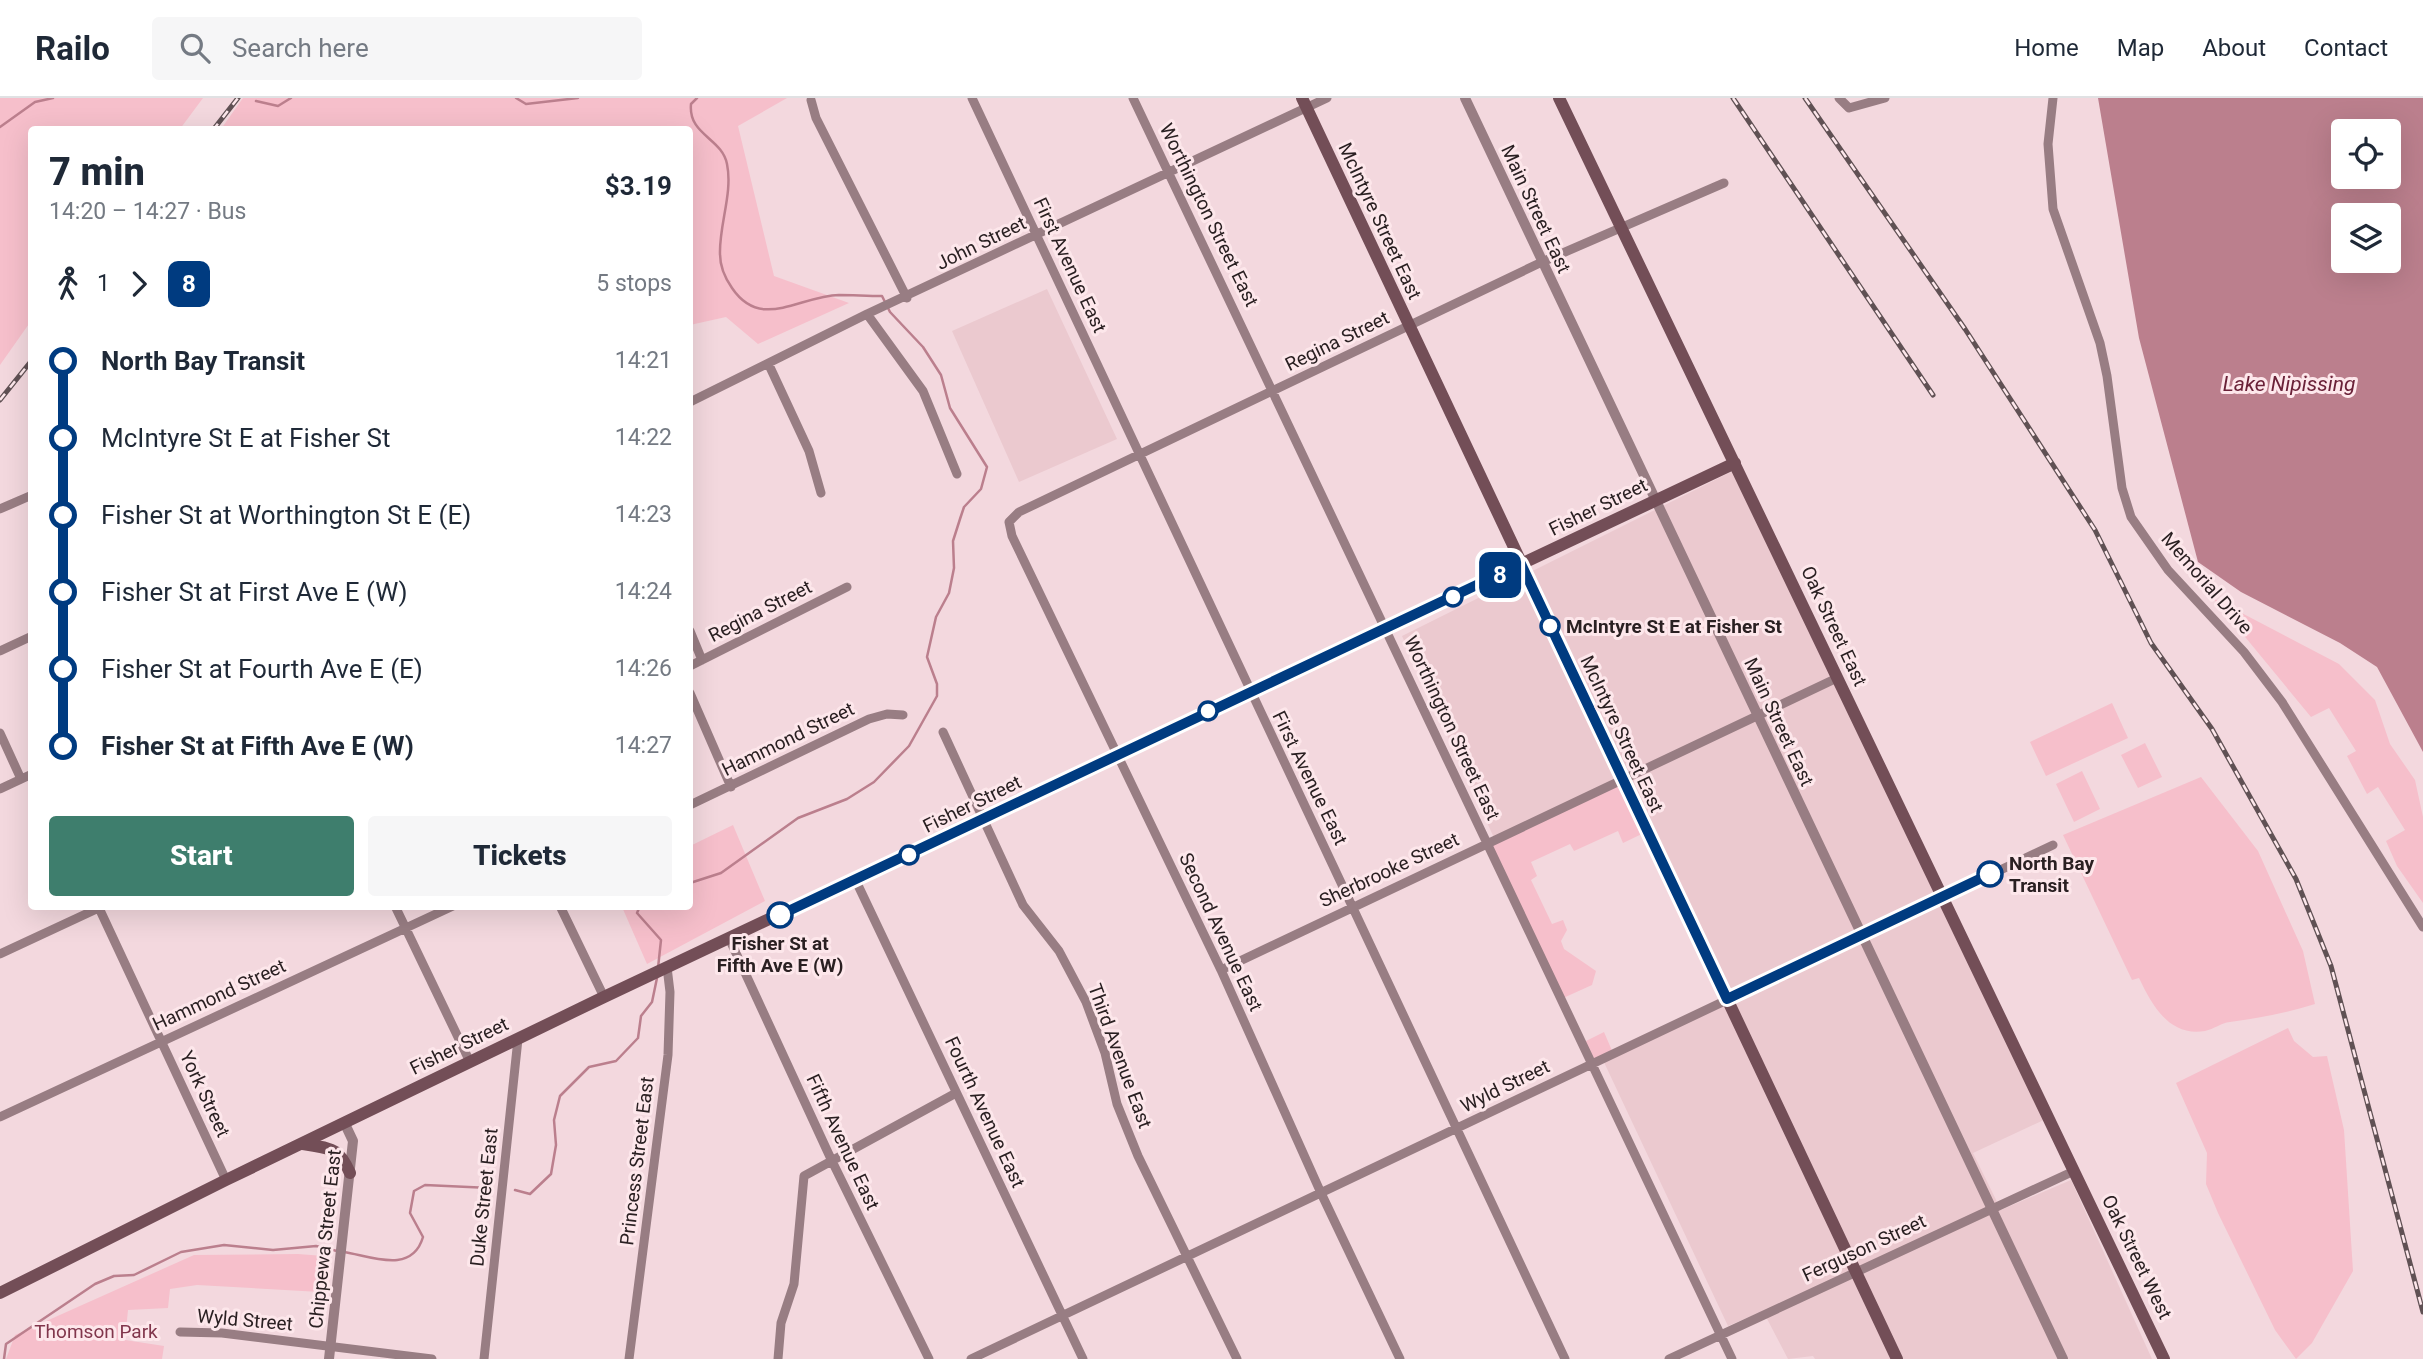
<!DOCTYPE html>
<meta charset="utf-8">
<style>
:root{--surface:#fff;--page:#f6f6f7;--text:#1f2937;--muted:#747a83;--line:#e0e1e3;--accent:#3e7e6d}
body{margin:0;font-family:Roboto,sans-serif;background:var(--page);color:var(--text);height:100vh;display:flex;flex-direction:column;font-size:26px;white-space:nowrap}
*{box-sizing:border-box;margin:0}
p{font-size:23px;color:var(--muted)}
.icon{flex:none;width:38px;height:38px;fill:none;stroke:currentColor;stroke-width:2;stroke-linecap:round;stroke-linejoin:round}
.map{position:relative;flex:1;overflow:hidden}
.side{position:absolute;left:28px;top:28px;width:665px;height:784px;display:flex;flex-direction:column;background:var(--surface);border-radius:7px;box-shadow:0 7px 28px #0002}
.side>*{flex:none}
.badge{padding:0 14px;border-radius:10px;font-size:24px;line-height:46px}
.controls{position:absolute;left:2331px;top:21px;display:grid;gap:14px}
.controls a{display:grid;place-items:center;width:70px;height:70px;border-radius:7px;background:var(--surface);box-shadow:0 7px 28px #0002;font-size:35px}
.map>.badge{position:absolute;translate:-50% -50%;box-shadow:0 0 0 4px #fff}
.legs{display:flex;align-items:center;gap:10px;height:77px;padding:0 21px;font-size:23px}
.legs p{margin-inline-start:auto}
.headline{display:flex;align-items:center;justify-content:space-between;height:119px;padding:0 21px}
h1{font-size:38px;font-weight:800;line-height:52px}
.primary-button{display:flex;gap:14px;margin-top:auto;padding:14px 21px}
.primary-button a{flex:1;height:80px;border-radius:7px;background:var(--accent);color:#fff;font-size:28px;font-weight:800;line-height:80px;text-align:center}
.primary-button a+a{background:var(--page);color:var(--text)}
ul{padding:0 21px;list-style:none}
li{display:flex;align-items:center;gap:24px;height:77px;font-size:26px}
li i{display:grid;place-items:center;width:10px;height:100%;margin:0 9px;background:currentColor}
li i::after{content:'';width:18px;height:18px;margin:-9px;border:5px solid;border-radius:50%;background:var(--surface)}
li p{margin-inline-start:auto}
li:first-child i{background:linear-gradient(#0000 50%,currentColor 0)}
li:last-child i{background:linear-gradient(currentColor 50%,#0000 0)}
header{display:flex;align-items:center;gap:42px;box-sizing:border-box;height:98px;padding:0 35px;background:var(--surface);border-bottom:2px solid var(--line)}
header strong{font-size:33px}
nav{display:flex;gap:38px;margin-inline-start:auto;font-size:24px}
.search{width:490px;height:63px;background:var(--page);display:flex;align-items:center;gap:18px;box-sizing:border-box;padding:0 24px;border-radius:7px;color:var(--muted);font-size:26px}
.map>svg:first-child{display:block}
.built{fill:#ebc9cf}
.green{fill:#f6bfcb}
.water{fill:#bb7f8d;fill-rule:evenodd}
.lines{fill:none;stroke-linecap:round;stroke-linejoin:round}
.stream{stroke:#bb7f8d;stroke-width:2.5}
.minor{stroke:#987d83;stroke-width:9}
.tertiary{stroke:#987d83;stroke-width:10}
.secondary{stroke:#734e57;stroke-width:12}
.rail-casing{stroke:#605154;stroke-width:5}
.rail{stroke:#fde7eb;stroke-width:2.5;stroke-dasharray:8;stroke-linecap:butt}
.line-1-casing{stroke:#fff;stroke-width:16}
.line-1{stroke:#003b80;stroke-width:10}
.stop-1-dot{fill:#fff;stroke:#003b80;stroke-width:3.5}
.labels{text-anchor:middle;dominant-baseline:central;stroke-width:6;stroke-linejoin:round;paint-order:stroke}
.street-label{font-size:19px;fill:#2a2022;stroke:#fde7eb}
.stop-label{font-size:19px;font-weight:bold;fill:#2a2022;stroke:#fde7eb;text-anchor:start}
.park-label{font-size:19px;fill:#81364c;stroke:#fde7eb}
.water-label{font-size:21px;font-style:italic;fill:#6a2138;stroke:#fde7eb}
</style>
<header>
<strong>Railo</strong>
<div class="search"><svg class="icon" aria-label="search" viewBox="0 0 24 24"><circle cx="10" cy="10" r="6"/><path d="M15 15l6 6"/></svg>Search here</div>
<nav><a>Home</a><a>Map</a><a>About</a><a>Contact</a></nav>
</header>
<div class="map">
<svg width="2423" height="1261" viewBox="0 0 2423 1261">
<rect width="100%" height="100%" fill="#f3d8de"/>
<path class="built" d="M1047,191l70,150 -98,43 -67,-151z
M1733,373l313,648 -73,34 28,57 70,-30 81,179h-337l-2,-3 -25,3 -25,-48 -35,15 -126,-268 124,-59 -103,-217 -128,58 -93,-204z"/>
<path class="green" d="M0,0h203l-23,31 -148,1 -1,191 -31,44z
M243,0h544l-49,28 36,150 75,27 -91,41 -32,-27 -36,8v-195l-469,-1z
M2213,500l126,66 36,36 15,44 25,36 8,37v86l-26,-37 -11,-25 19,-11 -27,-43 -11,7 -20,-38 9,-5 -27,-43 -18,9z
M2112,605l16,35 -82,38 -16,-34z
M2145,645l17,34 -24,11 -17,-33z
M2082,673l18,38 -26,13 -18,-38z
M2201,679l57,74 45,100 12,53c-28,9 -56,14 -85,18 -9,1 -16,7 -25,9 -36,6 -53,-26 -66,-53l-7,2 -69,-145z
M1622,684l24,50 -23,11 -5,-12 -44,20 -4,-7 -39,18 6,14 -6,4 21,44 11,-4 4,10 -6,11 3,8 32,22 -4,14 -31,14 -75,-155z
M733,727l32,76 -118,63 -25,-57 68,-1v-60z
M2288,930l6,13 19,16 14,-1 17,74 9,141 -41,72 -16,16 -21,-29 -57,-117 -12,-29 1,-31 -31,-70z
M1604,934l9,21 -22,10 -9,-20z
M298,1156l26,2 -4,36 -123,-7 -27,4 -2,19 -40,2 -3,30 39,6 -2,13h-156l9,-24 179,-80z"/>
<path class="water" d="M2098,0h325v654l-46,-85 -37,-24 -99,-51 -43,-30 -59,-224zM2343,33h46v46h-46zM2343,117h46v46h-46z"/>
<g class="lines">
<path class="stream" d="M516,0l10,6 52,-6
M256,3l22,5 13,-8
M0,29l35,-25 18,-4
M690,785l31,-10 77,-55 49,-19 27,-17 35,-36 28,-50v-12l-10,-27 9,-40 13,-24 5,-25 -1,-27 7,-22 4,-12 17,-18 6,-22 -37,-59 -9,-33 -18,-28 -33,-35 -8,-16c-15,0 -29,-1 -43,-1 -40,1 -78,36 -107,-7 -7,-10 -12,-21 -12,-34 -1,-29 13,-61 7,-90 -5,-26 -39,-29 -36,-60l6,-6
M640,808l-3,7 24,27 -3,28
M515,1092l15,4 21,-20 5,-29 -2,-25 6,-24 29,-29 27,-6 22,-23 3,-22 11,-14 5,-24
M344,1154c26,4 68,23 79,-15l-13,-24 4,-22 11,-6 65,3
M4,1261l2,-15 89,-60 19,-8 20,-1 47,-23 43,-7 49,5 43,-4 21,5"/>
<path class="minor" d="M972,0l593,1261
M1133,0l599,1261
M1839,0l10,10 36,-10
M2053,0l-5,46 5,65 47,134 7,33 15,112 9,29 37,53 76,82 38,50 141,225
M811,2l5,18 91,180
M867,216l56,77 34,83
M769,267l40,86 12,42
M690,304l177,-88 460,-216
M0,411l32,-14
M690,533l12,29
M0,553l32,-15
M690,568l157,-79
M690,595l41,94
M943,634l80,173 36,46 27,51 19,51 12,51 21,52 99,203
M0,635l21,46
M0,691l32,-15
M690,707l179,-86 18,-5 16,1
M856,783l227,478
M395,808l75,156
M560,808l44,91
M99,810l127,272
M729,840l102,221 98,200
M0,856l103,-48
M1221,872l616,-292
M0,1019l453,-211
M180,1234l42,1 210,26
M484,1261l34,-320
M629,1261l39,-304 2,-63 -3,-25
M778,1261l3,-36 13,-39 10,-108 152,-83
M971,1261l1082,-514
M1400,1261l-79,-166 -100,-223 -209,-434 -3,-14 10,-10 523,-250 182,-79
M1669,1261l405,-188"/>
<path class="tertiary" d="M1465,0l598,1261
M329,1261l24,-218 -8,-17"/>
<path class="secondary" d="M1302,0l595,1261
M1559,0l605,1261
M303,1046c28,5 35,2 47,29
M0,1195l226,-113 378,-183 1131,-534"/>
<defs>
<path id="rail" d="M1733,0l200,297
M1805,0l160,231 130,201 56,113 61,86 84,150 35,87 92,346
M213,32l25,-32
M0,302l32,-40"/>
</defs>
<use href="#rail" class="rail-casing"/>
<use href="#rail" class="rail"/>
</g>
<g class="lines">
<defs>
<path id="line-1" d="M780,817l741,-351 206,435 263,-125"/>
</defs>
<use href="#line-1" class="line-1-casing"/>
<use href="#line-1" class="line-1"/>
</g>
<g class="stop-1-dot">
<circle cx="1453" cy="499" r="9"/>
<circle cx="1550" cy="528" r="9"/>
<circle cx="1208" cy="613" r="9"/>
<circle cx="909" cy="757" r="9"/>
<circle cx="1990" cy="776" r="12"/>
<circle cx="780" cy="817" r="12"/>
</g>
<g class="labels">
<g class="street-label">
<text transform="translate(1536 111) rotate(65)">Main Street East</text>
<text transform="translate(1209 117) rotate(64)">Worthington Street East</text>
<text transform="translate(1380 123) rotate(65)">McIntyre Street East</text>
<text transform="translate(981 145) rotate(-26)">John Street</text>
<text transform="translate(1070 167) rotate(65)">First Avenue East</text>
<text transform="translate(1337 243) rotate(-26)">Regina Street</text>
<text transform="translate(1598 409) rotate(-26)">Fisher Street</text>
<text transform="translate(2207 485) rotate(49)">Memorial Drive</text>
<text transform="translate(760 513) rotate(-27)">Regina Street</text>
<text transform="translate(1834 528) rotate(65)">Oak Street East</text>
<text transform="translate(1779 624) rotate(65)">Main Street East</text>
<text transform="translate(1452 630) rotate(65)">Worthington Street East</text>
<text transform="translate(1622 636) rotate(65)">McIntyre Street East</text>
<text transform="translate(788 641) rotate(-26)">Hammond Street</text>
<text transform="translate(1310 680) rotate(64)">First Avenue East</text>
<text transform="translate(972 706) rotate(-26)">Fisher Street</text>
<text transform="translate(1389 772) rotate(-25)">Sherbrooke Street</text>
<text transform="translate(1221 834) rotate(65)">Second Avenue East</text>
<text transform="translate(219 897) rotate(-25)">Hammond Street</text>
<text transform="translate(459 948) rotate(-26)">Fisher Street</text>
<text transform="translate(1120 958) rotate(70)">Third Avenue East</text>
<text transform="translate(1505 988) rotate(-26)">Wyld Street</text>
<text transform="translate(205 996) rotate(65)">York Street</text>
<text transform="translate(985 1014) rotate(65)">Fourth Avenue East</text>
<text transform="translate(843 1044) rotate(65)">Fifth Avenue East</text>
<text transform="translate(637 1063) rotate(-83)">Princess Street East</text>
<text transform="translate(484 1099) rotate(-84)">Duke Street East</text>
<text transform="translate(325 1141) rotate(-84)">Chippewa Street East</text>
<text transform="translate(1864 1150) rotate(-25)">Ferguson Street</text>
<text transform="translate(2137 1159) rotate(64)">Oak Street West</text>
<text transform="translate(245 1222) rotate(5)">Wyld Street</text>
</g>
<g class="stop-label">
<text x="1566" y="528">McIntyre St E at Fisher St</text>
<text x="2009" y="765">North Bay<tspan x="2009" dy="22">Transit</tspan></text>
<text x="780" y="845" text-anchor="middle">Fisher St at<tspan x="780" dy="22">Fifth Ave E (W)</tspan></text>
</g>
<g class="park-label">
<text x="96" y="1233">Thomson Park</text>
</g>
<g class="water-label">
<text x="2289" y="286">Lake Nipissing</text>
</g>
</g>
</svg>
<div class="controls">
<a><svg class="icon" aria-label="locate" viewBox="0 0 24 24"><circle cx="12" cy="12" r="6"/><path d="M12 2v4M12 18v4M2 12h4M18 12h4"/></svg></a>
<a><svg class="icon" aria-label="layers" viewBox="0 0 24 24"><path d="M12 4l9 5-9 5-9-5zM3 14l9 5 9-5"/></svg></a>
</div>
<b class="badge" style="left:1500px;top:477px;background:#003b80;color:#fff">8</b>
<section class="side">
<div class="headline"><div><h1>7 min</h1><p>14:20 – 14:27 · Bus</p></div><b>$3.19</b></div>
<div class="legs"><svg class="icon" aria-label="walk" viewBox="0 0 24 24"><circle cx="13" cy="4" r="2"/><path d="M13 8l-2 6 4 7M11 14l-3 7M7 12l3-4h3l4 4"/></svg>1<svg class="icon" aria-label="forward" viewBox="0 0 24 24"><path d="M9 5l7 7-7 7"/></svg><b class="badge" style="background:#003b80;color:#fff">8</b><p>5 stops</p></div>
<ul>
<li><i style="color:#003b80"></i><b>North Bay Transit</b><p>14:21</p></li>
<li><i style="color:#003b80"></i><span>McIntyre St E at Fisher St</span><p>14:22</p></li>
<li><i style="color:#003b80"></i><span>Fisher St at Worthington St E (E)</span><p>14:23</p></li>
<li><i style="color:#003b80"></i><span>Fisher St at First Ave E (W)</span><p>14:24</p></li>
<li><i style="color:#003b80"></i><span>Fisher St at Fourth Ave E (E)</span><p>14:26</p></li>
<li><i style="color:#003b80"></i><b>Fisher St at Fifth Ave E (W)</b><p>14:27</p></li>
</ul>
<div class="primary-button"><a>Start</a><a>Tickets</a></div>
</section>
</div>
